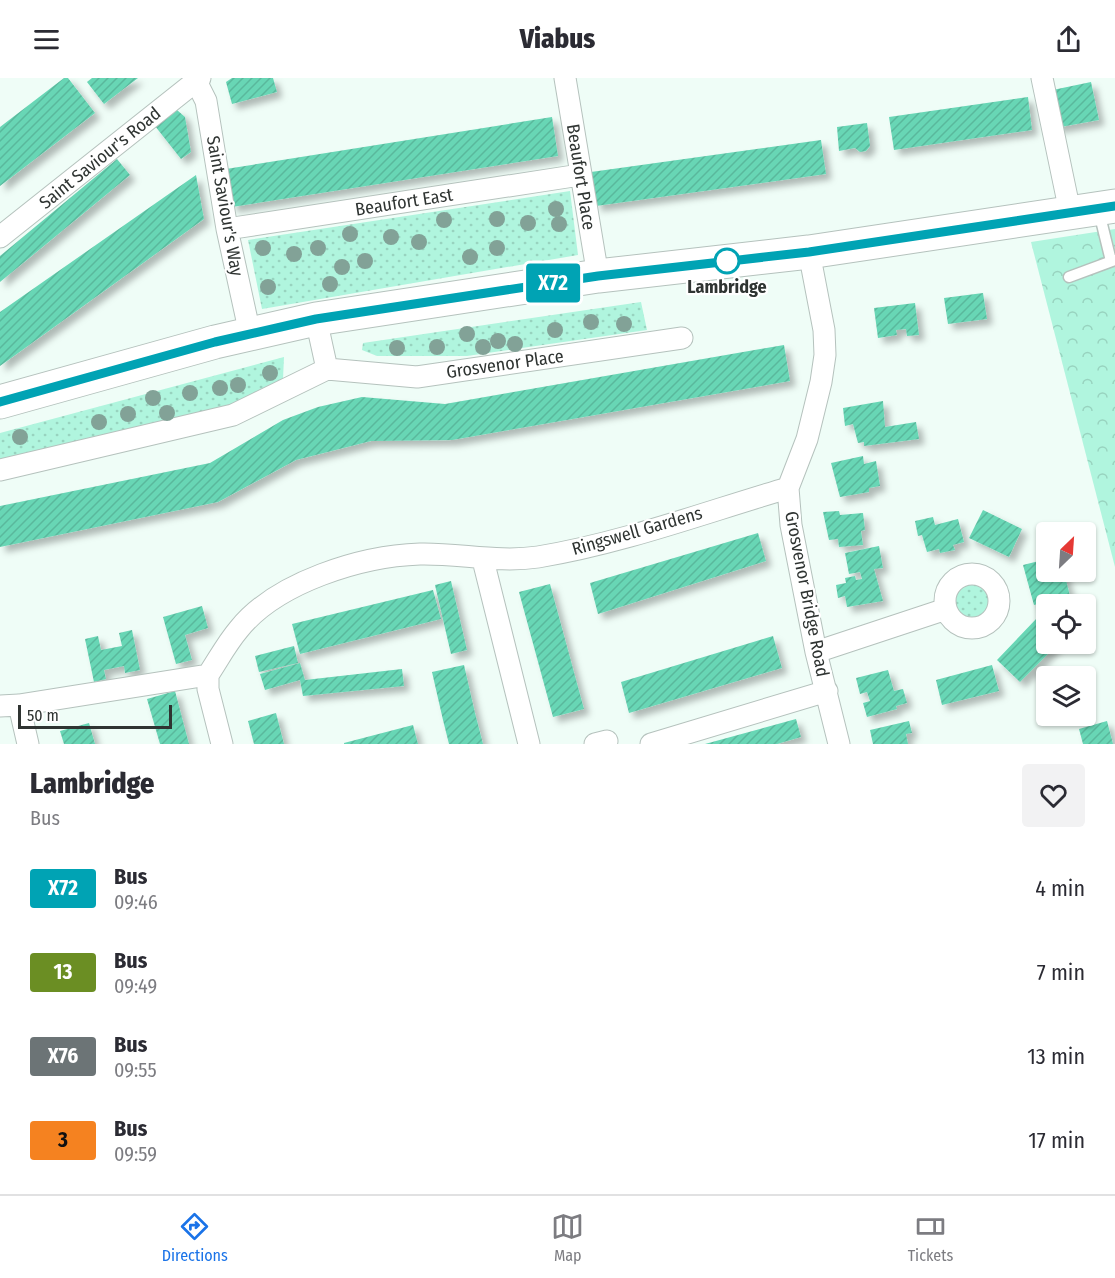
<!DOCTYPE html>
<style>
:root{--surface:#fff;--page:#f2f2f3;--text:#2b2b33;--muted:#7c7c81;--line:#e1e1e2;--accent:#1a73e8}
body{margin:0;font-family:"Fira Sans Condensed",sans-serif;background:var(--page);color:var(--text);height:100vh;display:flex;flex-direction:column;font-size:22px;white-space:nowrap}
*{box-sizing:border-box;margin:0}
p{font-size:20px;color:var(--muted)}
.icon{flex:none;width:33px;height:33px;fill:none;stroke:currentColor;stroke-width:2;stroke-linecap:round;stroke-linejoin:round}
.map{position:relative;height:666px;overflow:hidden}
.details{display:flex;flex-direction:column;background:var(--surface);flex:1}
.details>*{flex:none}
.badge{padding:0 12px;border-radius:4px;font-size:21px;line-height:39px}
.needle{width:39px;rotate:25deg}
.tools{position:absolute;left:1036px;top:444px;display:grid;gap:12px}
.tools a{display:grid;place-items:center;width:60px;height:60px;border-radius:6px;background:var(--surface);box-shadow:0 2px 4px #0004;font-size:30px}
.scale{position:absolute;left:18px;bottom:15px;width:154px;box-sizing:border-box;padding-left:6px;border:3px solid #2f3432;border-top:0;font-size:16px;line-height:21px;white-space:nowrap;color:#2f3432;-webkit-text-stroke:4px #fff;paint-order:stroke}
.map>.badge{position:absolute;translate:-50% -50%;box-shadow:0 0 0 3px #fff}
.round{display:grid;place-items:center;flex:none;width:63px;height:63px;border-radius:6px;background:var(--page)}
.summary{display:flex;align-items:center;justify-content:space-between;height:102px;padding:0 30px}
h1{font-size:28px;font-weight:800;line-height:45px}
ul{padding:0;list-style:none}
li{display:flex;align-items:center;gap:18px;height:84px;padding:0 30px}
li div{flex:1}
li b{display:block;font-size:22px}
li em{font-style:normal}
li .badge{min-width:66px;font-weight:700;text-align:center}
header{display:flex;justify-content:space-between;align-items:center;height:78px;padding:0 30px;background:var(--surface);font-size:27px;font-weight:800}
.tab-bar{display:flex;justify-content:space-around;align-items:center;height:84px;border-top:2px solid var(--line);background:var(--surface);font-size:16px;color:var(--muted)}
.tab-bar a{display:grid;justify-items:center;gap:3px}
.tab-bar .selected{color:var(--accent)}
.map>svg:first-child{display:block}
.grass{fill:url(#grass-dots)}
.forest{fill:url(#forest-crowns)}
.building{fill:url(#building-hatch);filter:url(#shadow)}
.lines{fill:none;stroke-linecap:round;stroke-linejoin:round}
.service-casing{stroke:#b5c2bd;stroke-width:13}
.minor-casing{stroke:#b5c2bd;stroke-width:23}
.trunk-casing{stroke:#b5c2bd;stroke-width:35}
.service{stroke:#fff;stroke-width:10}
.minor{stroke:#fff;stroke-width:21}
.trunk{stroke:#fff;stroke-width:33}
.tree{fill:#82a297}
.line-casing{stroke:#fff;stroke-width:14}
.line{stroke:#00a3b4;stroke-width:9}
.stop-dot{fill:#fff;stroke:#00a3b4;stroke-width:3}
.labels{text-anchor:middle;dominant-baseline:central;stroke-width:4.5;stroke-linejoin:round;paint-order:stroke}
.street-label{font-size:18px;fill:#2f3432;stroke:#fff}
.stop-label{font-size:18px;font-weight:bold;fill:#2f3432;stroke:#fff}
</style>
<header><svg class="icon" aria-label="menu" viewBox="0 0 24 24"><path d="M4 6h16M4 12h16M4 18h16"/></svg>Viabus<svg class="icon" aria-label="share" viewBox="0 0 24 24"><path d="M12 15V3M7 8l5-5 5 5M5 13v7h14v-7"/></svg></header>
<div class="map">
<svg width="1115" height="666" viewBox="0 0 1115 666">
<defs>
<pattern id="grass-dots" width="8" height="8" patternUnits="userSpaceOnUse" patternTransform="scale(1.5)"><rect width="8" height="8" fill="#b0f5de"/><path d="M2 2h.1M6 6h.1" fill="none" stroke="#98d3bf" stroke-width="1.8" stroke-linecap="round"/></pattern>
<pattern id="forest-crowns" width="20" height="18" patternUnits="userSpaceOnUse" patternTransform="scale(1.5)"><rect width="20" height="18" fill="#b0f5de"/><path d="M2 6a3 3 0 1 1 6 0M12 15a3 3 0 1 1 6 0" fill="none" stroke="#98d3bf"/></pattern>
<pattern id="building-hatch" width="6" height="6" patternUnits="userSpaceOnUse" patternTransform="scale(1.5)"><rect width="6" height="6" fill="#67d6b5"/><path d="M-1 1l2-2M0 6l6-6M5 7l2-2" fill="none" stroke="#5ab89c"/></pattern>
<filter id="shadow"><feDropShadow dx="5.5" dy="5.5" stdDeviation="3" flood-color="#0004"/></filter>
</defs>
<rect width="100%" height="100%" fill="#effdf7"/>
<path class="grass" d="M570,113l8,64 -316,54 -14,-69z
M641,224l6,28 -180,26h-90l-15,-6 1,-7z
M284,279l-1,22 -21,18 -72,22 -190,42v-28z
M952 523a20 20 0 1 1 40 0a20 20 0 1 1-40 0Z"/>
<path class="forest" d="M1115,151v338l-84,-325z"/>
<path class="building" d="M64,0h4l27,35 -95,73v-59z
M92,0h46l-34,26 -17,-22z
M232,0h41l4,14 -45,12 -6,-22z
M1091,4l8,38 -44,8 -7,-37z
M1028,19l4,33 -138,20 -5,-33z
M177,32l8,7 6,35 -10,7 -26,-33z
M552,39l6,39 -326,51 -6,-38z
M867,45l3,23 -4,5 -6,1 -5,-4 -16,3 -2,-24z
M821,62l5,34 -230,32 -5,-34z
M117,81l13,16 -130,107v-26z
M196,97l8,44 -204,147v-54z
M983,215l4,26 -39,5 -4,-26z
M915,225l4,32 -12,1 -1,-7 -10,1 1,5 -19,3 -4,-30z
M784,267l6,36 -338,59 -81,1 -75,19 -78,42 -218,45v-41l210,-43 73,-43 35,-13 44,-10 83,7z
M883,323l2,26 31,-5 3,17 -55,7v-4l-6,1 -5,-19 -8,2 -2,-18z
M863,378l1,8 12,-3 4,25 -11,2v4l-29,5 -9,-34z
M983,432l39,19 -13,28 -40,-19z
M839,433l1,4 23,-2 2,17 -4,1 2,14 -24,2 -1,-8 -9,1 -6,-28z
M933,439l2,8 23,-6 6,23 -11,3 2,5 -15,3 -1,-4 -12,3 -5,-17 -4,1 -3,-15z
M758,455l8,28 -168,53 -8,-31z
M879,468l4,22 -9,1 9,32 -36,6 -2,-11 -7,2 -2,-13 10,-2 -1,-5 10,-2 1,4 6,-1 -2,-7 -11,2 -4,-21z
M1047,481v13h17l6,24 -36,9 -11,-40z
M451,503l16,69 -16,4 -16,-69z
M550,506l34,125 -31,8 -34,-125z
M433,512l8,29 -141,35 -8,-30z
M202,528l6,22 -23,7 7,25 -16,4 -13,-47z
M1037,540l10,10v16h11l-38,38 -23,-22z
M132,552l8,40 -15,3 -1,-7 -20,4 2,9 -12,3 -9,-43 13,-3 3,14 21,-4 -3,-13z
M773,558l9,32 -153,45 -8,-31z
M294,568l4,17 -39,9 -4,-16z
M300,585l5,17 97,-11 2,17 -101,10 -3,-16 -35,10 -5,-16z
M464,587l11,48 8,31h-34l-6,-24 -11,-48z
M992,587l7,26 -57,14 -6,-25z
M888,592l6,21 9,-2 4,14 -11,3 1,3 -30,8 -4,-14 7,-2 -3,-9 -7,2 -4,-16z
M175,613l14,53h-29l-13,-45z
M276,635l8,31h-30l-6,-23z
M796,641l5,18 -24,7h-72z
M909,643l3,12 -6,1 2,10h-35l-3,-14z
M1107,643l6,23h-30l-4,-15z
M89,645l6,21h-31l-4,-13z
M413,647l5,19h-74v-1z"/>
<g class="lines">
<defs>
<path id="service" d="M1099,134l12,49
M1069,199l46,-17"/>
<path id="minor" d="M565,0l33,198
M1042,0l28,134
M196,3l10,20 21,128 23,105
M227,151l353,-54
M0,159l200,-159
M809,174l15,78 1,25 -4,27 -14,57 -19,49 3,37 25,127 23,92
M316,241l11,50 90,8 265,-39
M0,392l233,-55 94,-46
M483,482l46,184
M945 523a27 27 0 1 1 54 0a27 27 0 1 1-54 0Z
M816,574l130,-43
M208,597v14l14,55
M19,627l9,39
M0,628l19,-1 189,-30c10,-15 19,-32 31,-46 38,-47 122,-73 181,-75 39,-1 78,9 118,3 85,-14 168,-45 250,-69
M595,666l12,-3
M651,666l176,-53"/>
<path id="trunk" d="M0,324l215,-60 101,-23 282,-43 211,-24 306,-46"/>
</defs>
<use href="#service" class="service-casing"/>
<use href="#minor" class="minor-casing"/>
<use href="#trunk" class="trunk-casing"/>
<use href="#service" class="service"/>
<use href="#minor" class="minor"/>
<use href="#trunk" class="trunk"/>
</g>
<g class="tree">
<circle cx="556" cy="131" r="8"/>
<circle cx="497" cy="141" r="8"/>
<circle cx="444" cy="142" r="8"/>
<circle cx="528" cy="145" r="8"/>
<circle cx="559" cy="146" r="8"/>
<circle cx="350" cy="156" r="8"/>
<circle cx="391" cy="159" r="8"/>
<circle cx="419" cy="164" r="8"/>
<circle cx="263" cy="170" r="8"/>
<circle cx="318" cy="170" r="8"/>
<circle cx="497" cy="170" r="8"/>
<circle cx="294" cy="176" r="8"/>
<circle cx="470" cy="179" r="8"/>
<circle cx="365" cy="183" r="8"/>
<circle cx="342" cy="189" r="8"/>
<circle cx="330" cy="206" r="8"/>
<circle cx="268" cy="209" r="8"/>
<circle cx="591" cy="244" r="8"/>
<circle cx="624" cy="246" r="8"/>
<circle cx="555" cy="252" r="8"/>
<circle cx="467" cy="256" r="8"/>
<circle cx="498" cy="263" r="8"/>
<circle cx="515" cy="266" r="8"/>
<circle cx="437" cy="269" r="8"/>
<circle cx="483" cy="269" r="8"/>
<circle cx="397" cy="270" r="8"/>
<circle cx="270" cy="295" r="8"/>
<circle cx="238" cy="307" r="8"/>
<circle cx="220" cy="310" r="8"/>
<circle cx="190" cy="315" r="8"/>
<circle cx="153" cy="320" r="8"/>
<circle cx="167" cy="335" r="8"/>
<circle cx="128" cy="336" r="8"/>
<circle cx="99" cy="344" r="8"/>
<circle cx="20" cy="359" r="8"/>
</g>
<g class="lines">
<defs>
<path id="line" d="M0,324l215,-60 101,-23 282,-43 211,-24 306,-46"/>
</defs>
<use href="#line" class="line-casing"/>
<use href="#line" class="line"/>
</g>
<circle class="stop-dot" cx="727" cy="183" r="12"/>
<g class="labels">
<g class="street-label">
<text transform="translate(100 80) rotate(-39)">Saint Saviour's Road</text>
<text transform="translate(581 99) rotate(81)">Beaufort Place</text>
<text transform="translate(404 124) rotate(-9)">Beaufort East</text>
<text transform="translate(225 128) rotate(80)">Saint Saviour's Way</text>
<text transform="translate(505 286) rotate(-8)">Grosvenor Place</text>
<text transform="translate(637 453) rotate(-16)">Ringswell Gardens</text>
<text transform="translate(807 516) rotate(79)">Grosvenor Bridge Road</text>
</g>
<g class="stop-label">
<text x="727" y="209">Lambridge</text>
</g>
</g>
</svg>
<div class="tools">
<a><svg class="needle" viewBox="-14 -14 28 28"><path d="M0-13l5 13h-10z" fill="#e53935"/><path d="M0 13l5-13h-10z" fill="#7c7c81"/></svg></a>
<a><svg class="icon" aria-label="locate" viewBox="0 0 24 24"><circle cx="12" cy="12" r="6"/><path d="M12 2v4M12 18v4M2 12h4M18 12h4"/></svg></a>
<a><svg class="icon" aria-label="layers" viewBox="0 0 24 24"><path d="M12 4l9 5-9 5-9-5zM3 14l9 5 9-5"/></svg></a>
</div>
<div class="scale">50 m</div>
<b class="badge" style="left:553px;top:205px;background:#00a3b4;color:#fff">X72</b>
</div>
<section class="details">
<div class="summary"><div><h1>Lambridge</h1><p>Bus</p></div><a class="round"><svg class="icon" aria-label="heart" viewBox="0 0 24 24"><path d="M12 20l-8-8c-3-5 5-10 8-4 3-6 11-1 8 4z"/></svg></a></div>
<ul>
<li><span class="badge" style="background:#00a3b4;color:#fff">X72</span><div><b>Bus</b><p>09:46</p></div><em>4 min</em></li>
<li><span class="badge" style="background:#6b8e23;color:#fff">13</span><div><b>Bus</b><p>09:49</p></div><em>7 min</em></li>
<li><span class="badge" style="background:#6c7476;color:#fff">X76</span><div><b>Bus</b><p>09:55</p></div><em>13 min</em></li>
<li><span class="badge" style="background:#f58220;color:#111">3</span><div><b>Bus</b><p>09:59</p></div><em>17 min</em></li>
</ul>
</section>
<nav class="tab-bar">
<a class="selected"><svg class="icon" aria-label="directions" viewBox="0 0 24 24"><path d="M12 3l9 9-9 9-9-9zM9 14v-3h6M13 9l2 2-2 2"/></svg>Directions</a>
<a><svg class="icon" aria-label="map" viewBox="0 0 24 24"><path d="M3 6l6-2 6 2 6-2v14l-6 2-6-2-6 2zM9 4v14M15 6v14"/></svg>Map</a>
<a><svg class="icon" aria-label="tickets" viewBox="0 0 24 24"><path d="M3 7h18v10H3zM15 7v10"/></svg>Tickets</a>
</nav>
